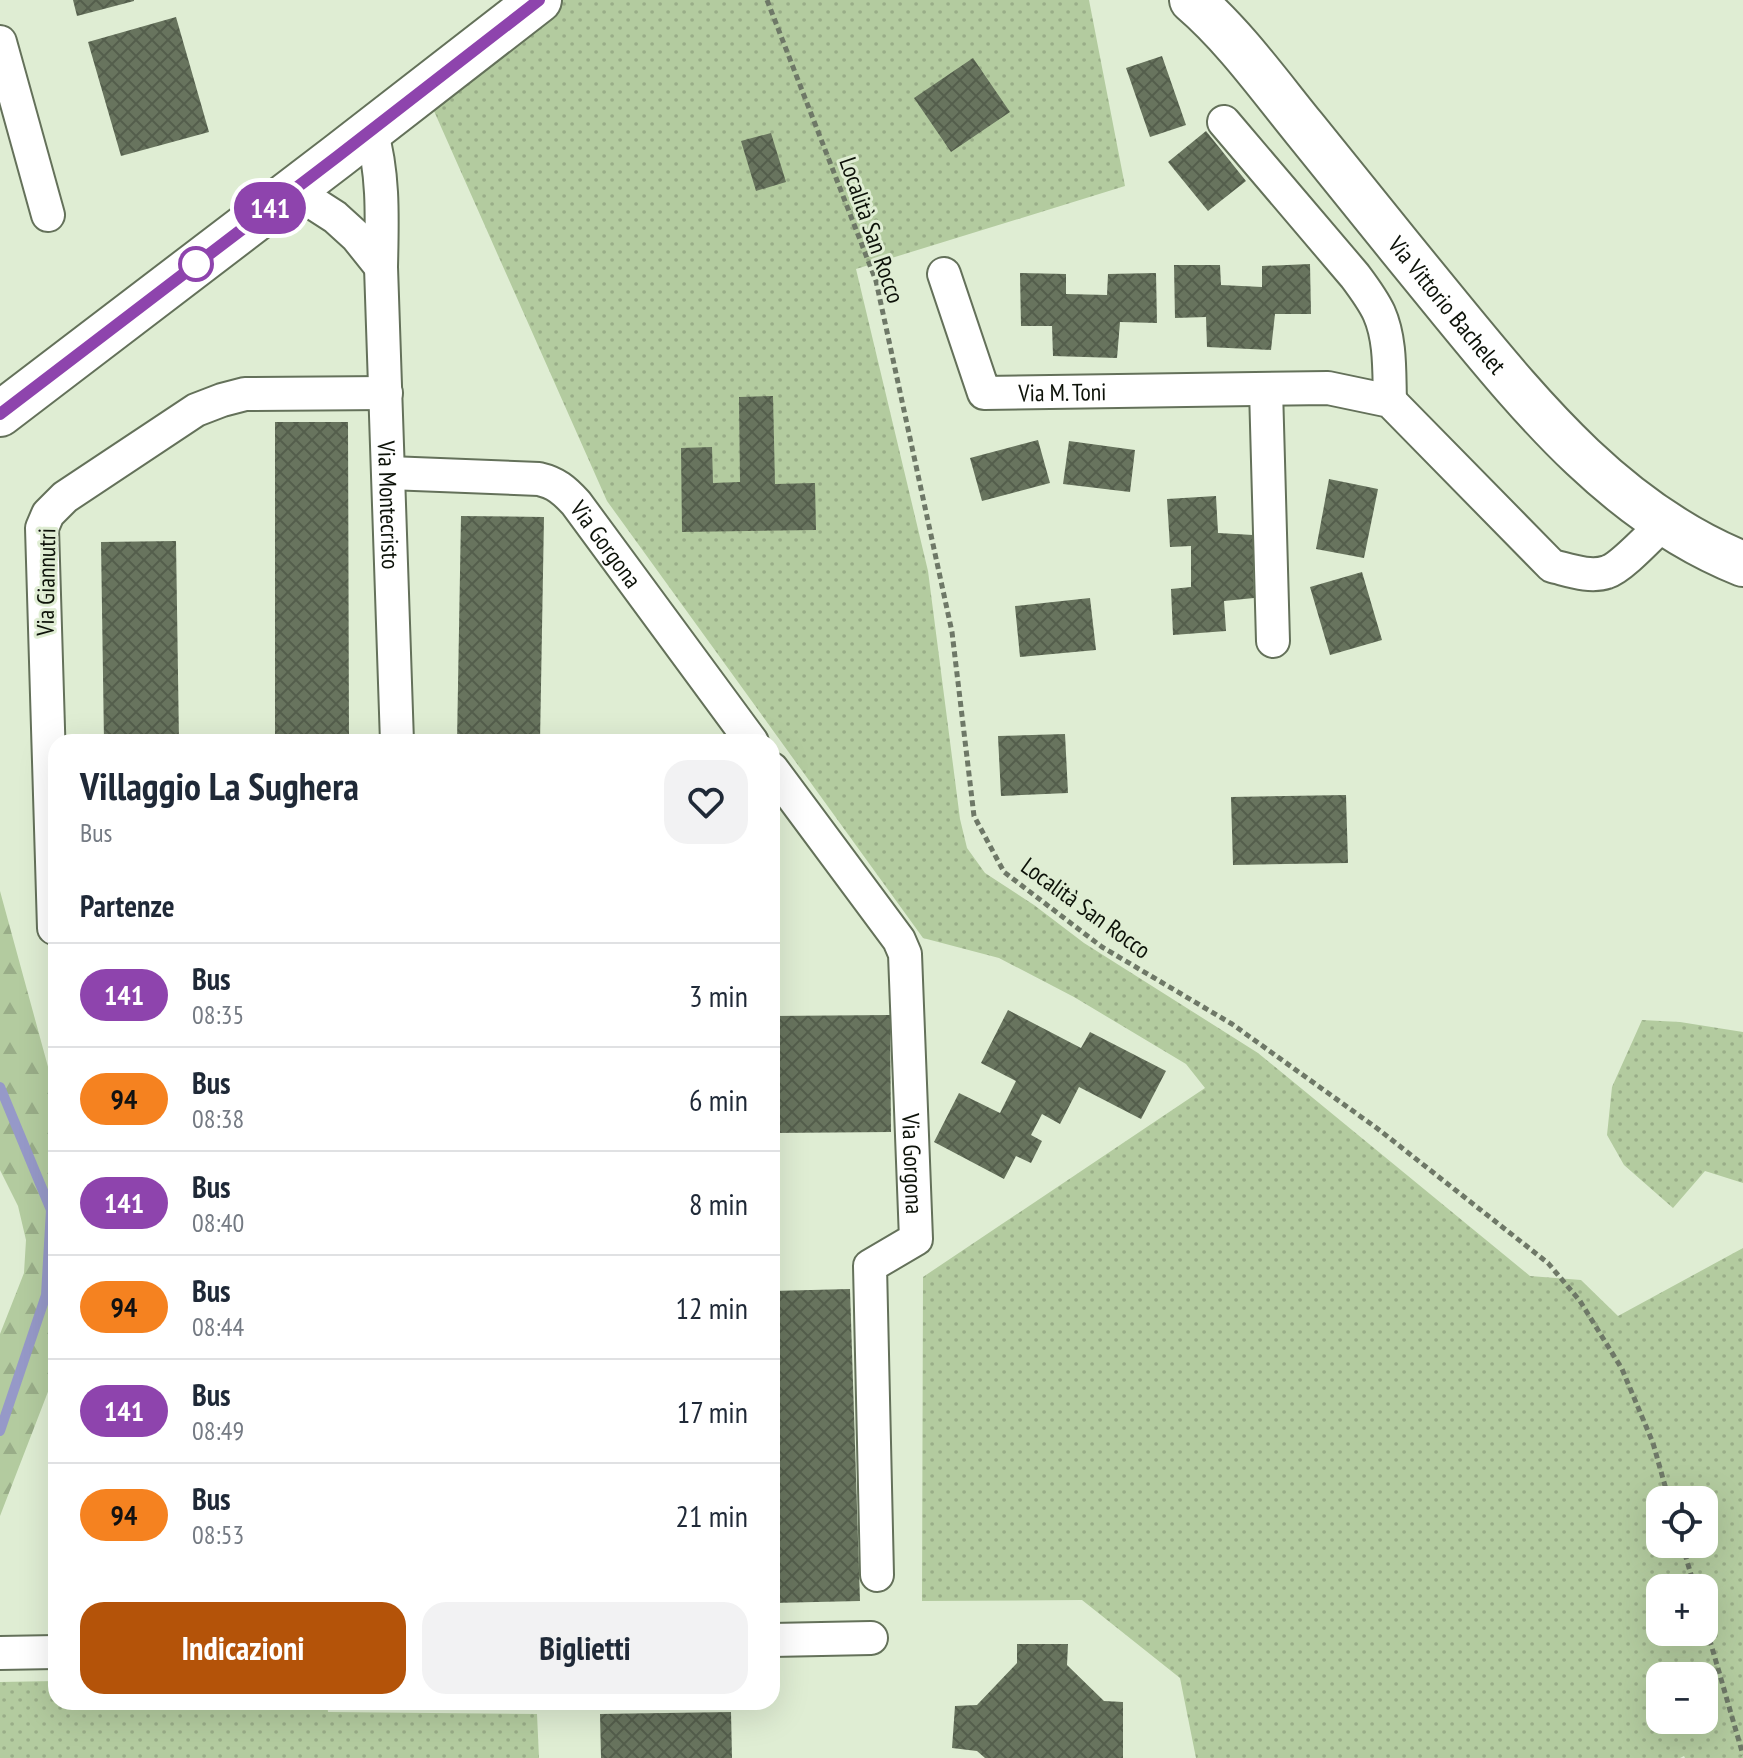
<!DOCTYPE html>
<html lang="it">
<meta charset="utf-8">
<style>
:root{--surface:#fff;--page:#f2f2f3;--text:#1f2937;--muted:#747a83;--line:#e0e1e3;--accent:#b45309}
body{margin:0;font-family:"PT Sans Narrow",sans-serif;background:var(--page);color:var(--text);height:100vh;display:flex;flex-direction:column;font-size:30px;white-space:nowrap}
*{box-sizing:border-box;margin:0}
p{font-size:26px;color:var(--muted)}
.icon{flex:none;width:44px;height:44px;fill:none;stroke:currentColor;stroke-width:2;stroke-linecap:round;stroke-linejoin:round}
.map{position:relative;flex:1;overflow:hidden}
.drawer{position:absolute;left:48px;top:734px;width:732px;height:976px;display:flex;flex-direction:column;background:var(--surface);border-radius:24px;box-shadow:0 8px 32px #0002}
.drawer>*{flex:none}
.badge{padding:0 16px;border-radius:26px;font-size:28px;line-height:52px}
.tools{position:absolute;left:1646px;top:1486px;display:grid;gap:16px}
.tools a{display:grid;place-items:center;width:72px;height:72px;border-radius:16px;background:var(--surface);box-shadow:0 8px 32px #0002;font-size:40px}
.map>.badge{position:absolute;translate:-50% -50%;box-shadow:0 0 0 4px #fff}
h2{padding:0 32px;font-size:30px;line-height:72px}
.round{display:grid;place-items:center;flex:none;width:84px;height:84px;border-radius:24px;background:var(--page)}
.overview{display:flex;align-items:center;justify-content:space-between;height:136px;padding:0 32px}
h1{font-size:38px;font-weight:700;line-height:60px}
.primary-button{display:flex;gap:16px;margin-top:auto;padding:16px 32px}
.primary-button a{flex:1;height:92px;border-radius:24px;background:var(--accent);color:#fff;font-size:32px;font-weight:700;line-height:92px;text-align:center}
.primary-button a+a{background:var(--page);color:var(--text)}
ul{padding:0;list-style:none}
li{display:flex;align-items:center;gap:24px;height:104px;padding:0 32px;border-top:2px solid var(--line)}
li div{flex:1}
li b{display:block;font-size:30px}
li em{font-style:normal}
li .badge{min-width:88px;font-weight:700;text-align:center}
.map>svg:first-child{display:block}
.grass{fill:url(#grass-dots);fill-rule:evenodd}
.forest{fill:url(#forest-firs)}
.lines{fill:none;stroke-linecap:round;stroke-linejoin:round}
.stream{stroke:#9699c8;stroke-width:10}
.building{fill:url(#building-cross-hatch)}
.street-casing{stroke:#64715a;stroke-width:36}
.secondary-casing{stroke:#64715a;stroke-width:48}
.path{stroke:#6e7867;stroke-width:5;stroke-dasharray:6 4;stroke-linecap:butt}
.street{stroke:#fff;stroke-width:32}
.secondary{stroke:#fff;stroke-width:44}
.line-casing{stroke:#fff;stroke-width:18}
.line{stroke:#8e44ad;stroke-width:12}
.stop-dot{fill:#fff;stroke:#8e44ad;stroke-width:4}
.labels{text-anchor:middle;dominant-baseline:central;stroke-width:6;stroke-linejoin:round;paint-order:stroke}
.street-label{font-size:24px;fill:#0d1209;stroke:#dfedd3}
</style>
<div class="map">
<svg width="1743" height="1758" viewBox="0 0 1743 1758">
<defs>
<pattern id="grass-dots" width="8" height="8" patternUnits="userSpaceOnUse" patternTransform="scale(2)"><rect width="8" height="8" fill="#b3cb9f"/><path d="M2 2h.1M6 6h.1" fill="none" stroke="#99ad88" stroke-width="1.8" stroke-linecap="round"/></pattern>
<pattern id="forest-firs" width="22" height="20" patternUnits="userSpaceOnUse" patternTransform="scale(2)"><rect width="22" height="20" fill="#b3cb9f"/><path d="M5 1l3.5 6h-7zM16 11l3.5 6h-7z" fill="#99ad88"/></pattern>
<pattern id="building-cross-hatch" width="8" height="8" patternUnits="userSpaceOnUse" patternTransform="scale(2)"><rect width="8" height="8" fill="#68745e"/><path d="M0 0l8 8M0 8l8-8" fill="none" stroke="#545e4c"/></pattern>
</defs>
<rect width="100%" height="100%" fill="#dfedd3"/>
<path class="grass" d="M561,0h528l36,186 -269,83 72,302 32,248 7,29 18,25 49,32 50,38 174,110 272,223 51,4 37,36 125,-68v510h-58l-1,-2 -4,2h-484l-16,-80 -98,-78 -160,1 1,-324 282,-189 -19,-24 -112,-67 -75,-39 -76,-20 -316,-437 -177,-399 113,-93zM1660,1500h44v44h-44zM1660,1588h44v44h-44zM1660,1676h44v44h-44z
M1642,1020l38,2 63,10v151l-38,-12 -32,37 -49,-43 -17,-30 5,-48z
M56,1681v21h271l1,10 209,2 2,44h-539v-76z"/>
<path class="forest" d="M0,891l56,205v275l-56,145v-182l24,-61 2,-33 -8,-34 -18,-36z"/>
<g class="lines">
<path class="stream" d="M0,1087l51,123 -5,85 -46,136"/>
</g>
<path class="building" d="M73,0h61v1l-57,15z
M176,17l33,115 -88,24 -33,-114z
M1162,56l24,69 -36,12 -24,-69z
M973,58l37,54 -59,40 -37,-54z
M1206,131l40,50 -38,30 -40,-49z
M771,133l15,49 -30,9 -15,-50z
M1310,264l1,50h-36l-4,36 -64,-3 -1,-30 -31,1 -1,-53h46l1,20 41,2v-21z
M1020,273l46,1v20l41,1 1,-21 48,-1 1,50 -37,-1 -3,36 -64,-2 -1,-30h-31z
M773,396l2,88 40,-1 1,47 -134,2 -1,-84 31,-1 1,36 27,-1 -1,-85z
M275,422h73l1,320h-74z
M1038,440l12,43 -68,18 -12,-43z
M1069,441l66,9 -5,42 -67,-8z
M1329,479l49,10 -14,69 -48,-9z
M1216,496l2,37 35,2 1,63 -30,3 2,30 -53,4 -2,-46 20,-2v-41l-21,1 -3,-48z
M461,516l83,1 -4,225h-83z
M176,541l3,201h-75l-3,-200z
M1362,572l20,68 -52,15 -20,-68z
M1090,598l6,52 -76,7 -5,-51z
M1065,734l3,59 -67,3 -3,-60z
M1346,795l2,68 -115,2 -2,-68z
M1008,1010l73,38 9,-16 76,39 -25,48 -62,-32 -19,37 -18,-10 -11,21 11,6 -11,22 -15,-7 -12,23 -70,-37 25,-49 41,20 16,-32 -35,-18z
M890,1015l1,117 -119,1v-117z
M850,1289l10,312 -88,2v-312z
M1017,1644h51l-1,21 37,36 19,1v56h-138l-8,-7 -25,-3 3,-42 22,-1 40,-42z
M731,1712l1,46h-131l-1,-44z"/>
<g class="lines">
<defs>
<g id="street">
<path d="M0,42l48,173"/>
<path d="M1224,122l131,154c9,12 18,24 24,37 12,27 10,60 11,88"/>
<path id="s1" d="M371,130c13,44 11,90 10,137l16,475"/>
<path d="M293,190l42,27 22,20 24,30"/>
<path id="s2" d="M944,274l40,119 344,-5 62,13 162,165c17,4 38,12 55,6 14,-4 45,-38 57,-49"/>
<path d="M1266,389l7,252"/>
<path id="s3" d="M389,473l150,6c17,4 25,11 37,24l176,239"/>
<path id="s4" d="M772,769l127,171 6,14 11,285 -46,27 7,309"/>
<path d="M54,928l-12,-400 6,-14 17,-17 131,-87 26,-10 23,-6 141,-1"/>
<path d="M772,1640l99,-2"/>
<path d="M0,1653l56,-1"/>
</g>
<g id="secondary">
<path id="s5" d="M1192,0c42,36 77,85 112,128 49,61 99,123 149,184 82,100 167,203 290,252"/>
<path d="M0,414l338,-258 201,-156"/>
</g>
</defs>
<use href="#street" class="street-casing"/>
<use href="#secondary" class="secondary-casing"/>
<path class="path" d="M767,0l109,281 76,351 22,184 30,56 98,75 130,77 146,105 170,134 32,38 42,68 31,74 16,57
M1682,1544l13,44
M1704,1620l39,135"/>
<use href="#street" class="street"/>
<use href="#secondary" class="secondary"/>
</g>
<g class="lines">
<defs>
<path id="line" d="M0,414l338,-258 201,-156"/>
</defs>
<use href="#line" class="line-casing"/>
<use href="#line" class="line"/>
</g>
<circle class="stop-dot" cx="196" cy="264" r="16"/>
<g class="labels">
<g class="street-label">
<text transform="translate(872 230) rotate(71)">Località San Rocco</text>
<text stroke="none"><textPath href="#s5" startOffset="398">Via Vittorio Bachelet</textPath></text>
<text stroke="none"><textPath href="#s2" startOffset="204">Via M. Toni</textPath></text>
<text stroke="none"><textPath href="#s1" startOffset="376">Via Montecristo</textPath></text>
<text stroke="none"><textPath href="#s3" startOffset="246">Via Gorgona</textPath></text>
<text transform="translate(46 582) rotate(-89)">Via Giannutri</text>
<text transform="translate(1086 908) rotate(36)">Località San Rocco</text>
<text stroke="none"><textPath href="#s4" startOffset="438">Via Gorgona</textPath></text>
</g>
</g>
</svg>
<div class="tools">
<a><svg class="icon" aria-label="locate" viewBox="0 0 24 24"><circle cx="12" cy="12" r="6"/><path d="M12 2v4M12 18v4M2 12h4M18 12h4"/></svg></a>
<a>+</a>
<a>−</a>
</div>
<b class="badge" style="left:270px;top:208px;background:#8e44ad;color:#fff">141</b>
<section class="drawer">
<div class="overview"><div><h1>Villaggio La Sughera</h1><p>Bus</p></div><a class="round"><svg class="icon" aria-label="heart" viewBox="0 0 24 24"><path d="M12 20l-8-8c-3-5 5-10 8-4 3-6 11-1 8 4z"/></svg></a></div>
<h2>Partenze</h2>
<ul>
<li><span class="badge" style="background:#8e44ad;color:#fff">141</span><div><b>Bus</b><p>08:35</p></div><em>3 min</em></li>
<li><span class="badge" style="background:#f58220;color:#111">94</span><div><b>Bus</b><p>08:38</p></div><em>6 min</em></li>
<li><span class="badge" style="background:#8e44ad;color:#fff">141</span><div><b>Bus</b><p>08:40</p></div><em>8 min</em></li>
<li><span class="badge" style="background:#f58220;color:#111">94</span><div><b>Bus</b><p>08:44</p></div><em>12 min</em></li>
<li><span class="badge" style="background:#8e44ad;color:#fff">141</span><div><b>Bus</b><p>08:49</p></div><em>17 min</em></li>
<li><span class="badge" style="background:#f58220;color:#111">94</span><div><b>Bus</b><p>08:53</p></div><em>21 min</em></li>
</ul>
<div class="primary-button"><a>Indicazioni</a><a>Biglietti</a></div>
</section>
</div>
